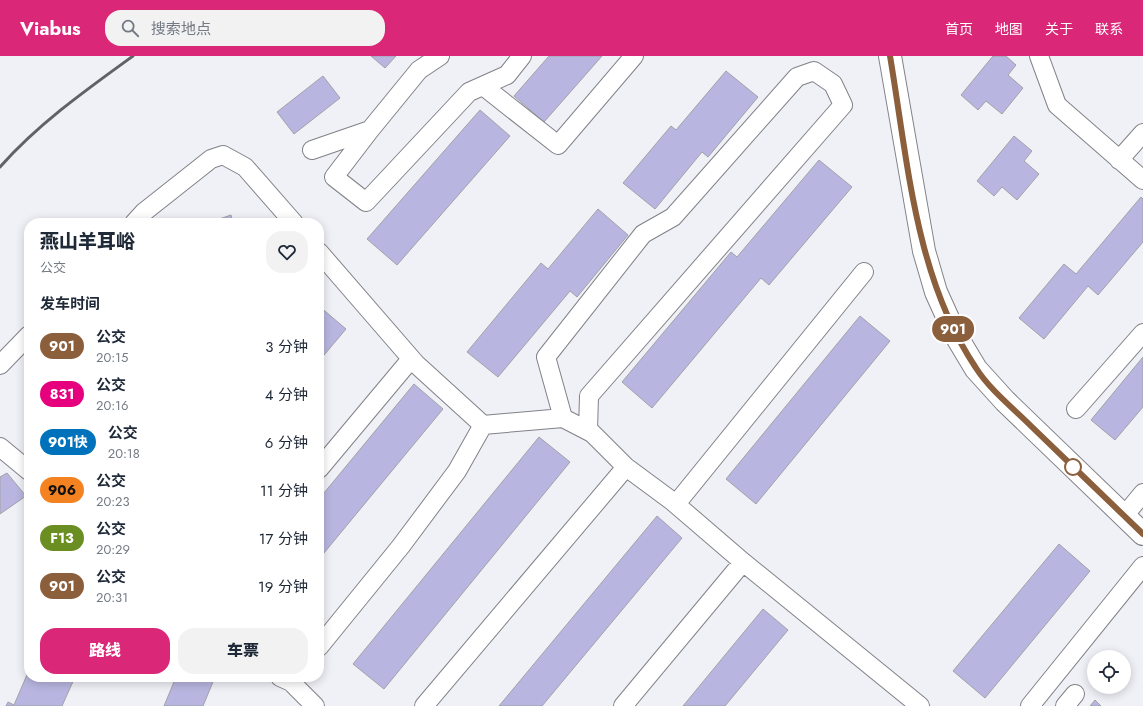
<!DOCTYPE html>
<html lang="zh">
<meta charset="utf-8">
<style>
:root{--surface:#fff;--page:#f2f2f3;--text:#1f2937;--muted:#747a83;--accent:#db2777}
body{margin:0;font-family:Jost,"Noto Sans SC",sans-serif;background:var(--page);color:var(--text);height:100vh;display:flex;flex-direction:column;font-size:15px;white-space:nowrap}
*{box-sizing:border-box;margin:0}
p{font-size:13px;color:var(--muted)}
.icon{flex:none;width:22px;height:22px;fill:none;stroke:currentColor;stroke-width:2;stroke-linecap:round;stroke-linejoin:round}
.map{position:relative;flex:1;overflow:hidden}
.details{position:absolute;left:24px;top:162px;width:300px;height:464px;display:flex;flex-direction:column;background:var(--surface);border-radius:16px;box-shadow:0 2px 10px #0003}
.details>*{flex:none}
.badge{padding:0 8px;border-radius:13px;font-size:14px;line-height:26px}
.fabs{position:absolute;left:1087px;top:594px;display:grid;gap:8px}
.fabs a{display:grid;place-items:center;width:44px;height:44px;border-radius:50%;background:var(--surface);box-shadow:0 2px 10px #0003;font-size:20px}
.map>.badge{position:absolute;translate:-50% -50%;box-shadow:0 0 0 2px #fff}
h2{padding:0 16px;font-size:15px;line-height:36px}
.round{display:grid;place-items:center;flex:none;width:42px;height:42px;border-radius:16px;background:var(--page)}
.head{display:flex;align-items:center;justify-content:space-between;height:68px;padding:0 16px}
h1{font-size:19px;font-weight:800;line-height:30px}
.primary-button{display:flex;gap:8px;margin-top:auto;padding:8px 16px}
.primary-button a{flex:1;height:46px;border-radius:16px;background:var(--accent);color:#fff;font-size:16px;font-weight:800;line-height:46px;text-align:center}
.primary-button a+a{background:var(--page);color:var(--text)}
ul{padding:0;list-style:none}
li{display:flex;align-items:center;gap:12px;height:48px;padding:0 16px}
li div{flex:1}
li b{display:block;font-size:15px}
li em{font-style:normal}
li .badge{min-width:44px;font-weight:700;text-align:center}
header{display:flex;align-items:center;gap:24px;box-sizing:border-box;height:56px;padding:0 20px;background:var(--accent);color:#fff}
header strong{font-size:19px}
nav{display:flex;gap:22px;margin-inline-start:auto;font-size:14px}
.search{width:280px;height:36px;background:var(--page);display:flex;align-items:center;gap:10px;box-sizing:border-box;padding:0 14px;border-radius:16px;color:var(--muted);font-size:15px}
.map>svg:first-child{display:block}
.building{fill:#b8b6e0;stroke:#a1a1a8}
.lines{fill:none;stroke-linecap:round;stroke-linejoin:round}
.street-casing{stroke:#818188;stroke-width:20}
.secondary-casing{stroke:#818188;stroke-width:24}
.street{stroke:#fff;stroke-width:18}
.secondary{stroke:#fff;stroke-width:22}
.rail{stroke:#626266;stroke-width:3}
.line-casing{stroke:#fff;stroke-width:9}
.line{stroke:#8b5e3c;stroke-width:6}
.stop-dot{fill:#fff;stroke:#8b5e3c;stroke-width:2}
</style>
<header>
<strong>Viabus</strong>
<div class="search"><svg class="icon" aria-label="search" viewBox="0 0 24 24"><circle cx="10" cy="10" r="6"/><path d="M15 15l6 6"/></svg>搜索地点</div>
<nav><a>首页</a><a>地图</a><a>关于</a><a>联系</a></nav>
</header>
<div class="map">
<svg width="1143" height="650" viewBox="0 0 1143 650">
<rect width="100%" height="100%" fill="#f0f0f7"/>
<path class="building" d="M371,0h25l-11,12z
M549,0h53l-58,66 -30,-26z
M993,0h13l10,9 -8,10 15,13 -21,26 -16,-13 -8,9 -17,-15z
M726,15l32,26 -50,60 -6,-5 -47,57 -32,-26 48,-57 5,4z
M323,20l17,22 -46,36 -17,-22z
M480,54l30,26 -113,129 -30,-26z
M1014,80l18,15 -8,10 15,13 -22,26 -15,-13 -8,9 -17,-15z
M819,104l33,27 -83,98 -8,-7 -109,130 -30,-26 109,-130 6,5z
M1141,141l2,2v43l-45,53 -10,-9 -44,53 -25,-21 45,-54 12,10z
M598,153l30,26 -51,62 -7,-6 -72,86 -31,-25 74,-89 7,6z
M231,159l2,8h-25z
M319,250l27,23 -27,32z
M860,260l30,25 -134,163 -30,-25z
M1143,301v50l-28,33 -24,-20z
M414,328l29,25 -124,150v-60z
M539,381l31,25 -186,227 -31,-25z
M7,417l19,23 -26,18v-37z
M657,460l25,22 -140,168h-43z
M1059,488l31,27 -105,127 -32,-27z
M763,553l25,21 -63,76h-42z
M29,614v7h46l-13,29h-56l2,-4 6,3z
M176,621h39l-12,29h-39z
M1095,644l6,6h-11z"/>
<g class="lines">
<defs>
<path id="street" d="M1039,0l18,49 86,75
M483,30l75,59 76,-89
M370,74l-36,47 32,25 103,-110 38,-17 15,-19
M312,94l58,-20 49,-60 21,-14
M1119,104l24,-27
M134,167l10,-11 67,-53 12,-4 22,12 49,56
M319,196l97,112 67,61 80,-7 29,15 34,34 46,34 71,61 177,144
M0,309l29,-30
M1076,353l67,-76
M563,362l-17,-61 97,-123 30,-17 124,-140 17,-6 19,13 10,21 -254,291 -1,35
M0,391l29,24
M319,413l92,-110
M676,448l188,-232
M1124,460l19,-23
M319,591l82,-101 56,-75 26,-46
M280,621l11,5 24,24
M424,650l202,-239
M623,650l120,-144
M1030,650l113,-140
M1065,650l10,-12"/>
<path id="secondary" d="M890,0l34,195 12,41 19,42 21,35 29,32 138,133"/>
</defs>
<use href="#street" class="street-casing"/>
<use href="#secondary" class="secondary-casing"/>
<use href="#street" class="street"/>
<use href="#secondary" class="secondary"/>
<path class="rail" d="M0,111c38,-43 86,-77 133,-111"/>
</g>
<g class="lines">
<defs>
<path id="line" d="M890,0c18,106 25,221 86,312 14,22 37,40 56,59 37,36 74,71 111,107"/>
</defs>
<use href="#line" class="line-casing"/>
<use href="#line" class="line"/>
</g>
<circle class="stop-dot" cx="1073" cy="411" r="8"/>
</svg>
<div class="fabs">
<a><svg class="icon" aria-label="locate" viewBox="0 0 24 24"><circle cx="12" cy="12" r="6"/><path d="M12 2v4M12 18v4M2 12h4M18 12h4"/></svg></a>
</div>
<b class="badge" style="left:953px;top:273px;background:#8b5e3c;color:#fff">901</b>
<section class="details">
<div class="head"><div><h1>燕山羊耳峪</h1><p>公交</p></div><a class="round"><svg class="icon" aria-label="heart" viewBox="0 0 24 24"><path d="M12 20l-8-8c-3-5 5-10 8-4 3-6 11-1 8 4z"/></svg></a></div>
<h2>发车时间</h2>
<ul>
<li><span class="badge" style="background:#8b5e3c;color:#fff">901</span><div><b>公交</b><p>20:15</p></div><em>3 分钟</em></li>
<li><span class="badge" style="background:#e6007e;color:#fff">831</span><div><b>公交</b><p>20:16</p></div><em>4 分钟</em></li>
<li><span class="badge" style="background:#0072bc;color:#fff">901快</span><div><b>公交</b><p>20:18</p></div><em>6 分钟</em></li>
<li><span class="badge" style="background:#f58220;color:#111">906</span><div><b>公交</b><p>20:23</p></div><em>11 分钟</em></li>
<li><span class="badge" style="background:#6b8e23;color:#fff">F13</span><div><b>公交</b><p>20:29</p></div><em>17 分钟</em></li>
<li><span class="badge" style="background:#8b5e3c;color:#fff">901</span><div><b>公交</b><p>20:31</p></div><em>19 分钟</em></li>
</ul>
<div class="primary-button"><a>路线</a><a>车票</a></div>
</section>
</div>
